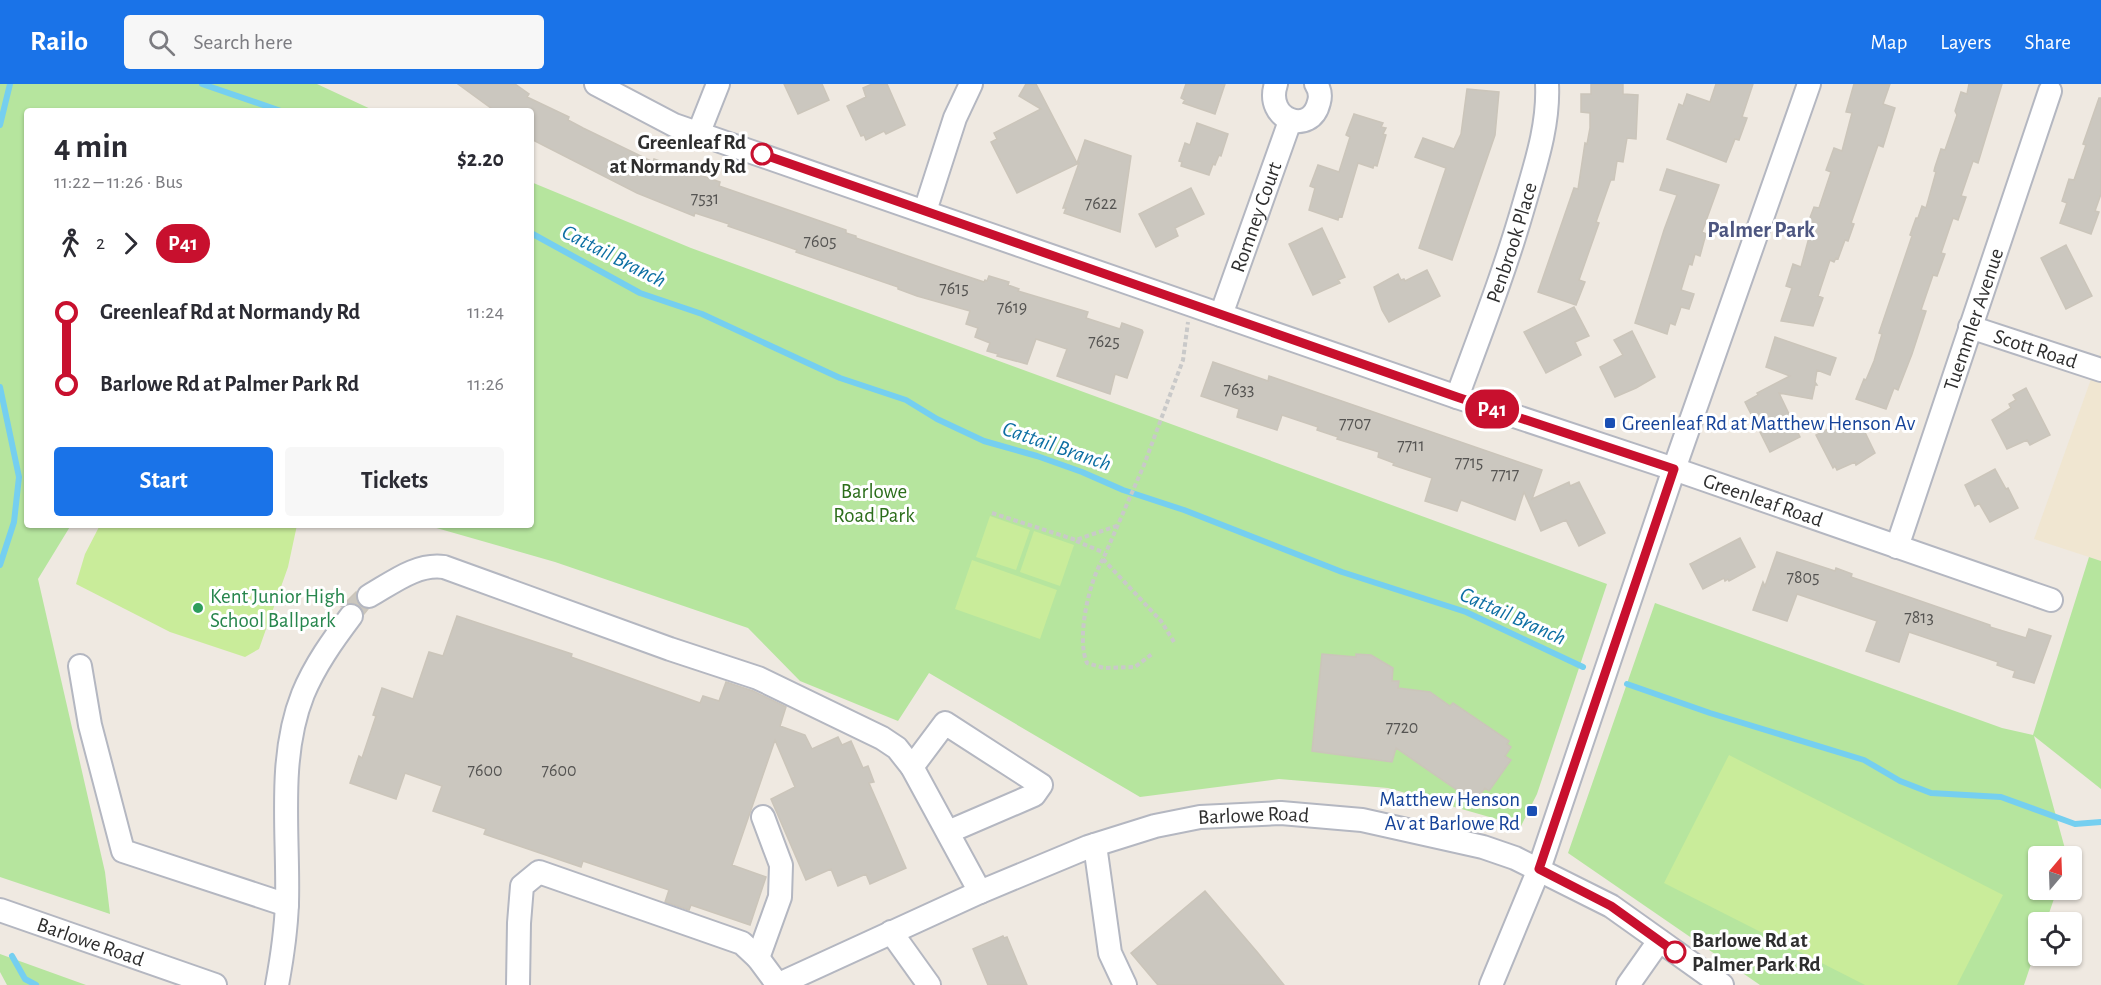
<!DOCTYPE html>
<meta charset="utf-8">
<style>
:root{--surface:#fff;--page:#f7f7f7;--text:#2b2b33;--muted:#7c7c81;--accent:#1a73e8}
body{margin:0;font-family:"Alegreya Sans",sans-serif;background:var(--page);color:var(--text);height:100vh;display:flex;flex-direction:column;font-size:22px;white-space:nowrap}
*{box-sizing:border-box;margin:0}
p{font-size:20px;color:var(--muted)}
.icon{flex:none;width:33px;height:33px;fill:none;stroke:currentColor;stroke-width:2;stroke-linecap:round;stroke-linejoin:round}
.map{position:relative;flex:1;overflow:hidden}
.side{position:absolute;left:24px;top:24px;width:510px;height:420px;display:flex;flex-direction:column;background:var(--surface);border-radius:6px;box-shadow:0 2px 4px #0004}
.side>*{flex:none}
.badge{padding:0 12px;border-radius:20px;font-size:21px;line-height:39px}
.needle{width:39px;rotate:19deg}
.buttons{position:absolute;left:2028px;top:762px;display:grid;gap:12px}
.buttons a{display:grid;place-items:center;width:54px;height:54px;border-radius:6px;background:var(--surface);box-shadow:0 2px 4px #0004;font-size:30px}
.map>.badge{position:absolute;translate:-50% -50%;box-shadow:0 0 0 3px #fff}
.legs{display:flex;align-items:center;gap:9px;height:66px;padding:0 30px;font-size:20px}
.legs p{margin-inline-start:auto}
.head{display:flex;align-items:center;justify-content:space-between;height:102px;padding:0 30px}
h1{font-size:33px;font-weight:700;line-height:45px}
.cta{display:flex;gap:12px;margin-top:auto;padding:12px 30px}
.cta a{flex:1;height:69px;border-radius:6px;background:var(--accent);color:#fff;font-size:24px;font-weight:700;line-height:69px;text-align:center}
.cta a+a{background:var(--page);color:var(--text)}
ul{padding:0 30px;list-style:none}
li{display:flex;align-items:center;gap:21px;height:72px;font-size:22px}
li i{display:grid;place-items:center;width:9px;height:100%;margin:0 8px;background:currentColor}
li i::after{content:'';width:15px;height:15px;margin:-8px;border:4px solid;border-radius:50%;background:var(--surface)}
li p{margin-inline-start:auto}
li:first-child i{background:linear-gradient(#0000 50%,currentColor 0)}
li:last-child i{background:linear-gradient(currentColor 50%,#0000 0)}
header{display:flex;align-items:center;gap:36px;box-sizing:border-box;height:84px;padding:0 30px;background:var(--accent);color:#fff}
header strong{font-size:28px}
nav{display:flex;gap:33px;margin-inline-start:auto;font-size:21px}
.search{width:420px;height:54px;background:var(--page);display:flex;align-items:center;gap:15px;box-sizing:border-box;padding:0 21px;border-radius:6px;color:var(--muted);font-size:22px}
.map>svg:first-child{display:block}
.education{fill:#f0e6d1}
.green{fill:#b6e59e}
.pitch{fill:#c9ec9a}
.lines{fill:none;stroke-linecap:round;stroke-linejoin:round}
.stream{stroke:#75cff0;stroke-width:6}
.building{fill:#cbc7bf;stroke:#cbc5ba;stroke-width:1.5}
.minor-casing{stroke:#b4b7c1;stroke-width:26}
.path{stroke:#c9c9c9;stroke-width:4;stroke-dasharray:4.5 3;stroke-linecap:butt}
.minor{stroke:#fff;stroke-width:22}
.line-1-casing{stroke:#fff;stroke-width:14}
.line-1{stroke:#c8102e;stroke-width:9}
.stop-1-dot{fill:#fff;stroke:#c8102e;stroke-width:3}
.transit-dot{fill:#1a4fb4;stroke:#fff;stroke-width:2}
.leisure-dot{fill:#2e9e5b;stroke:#fff;stroke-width:2}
.labels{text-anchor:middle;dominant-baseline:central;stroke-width:6;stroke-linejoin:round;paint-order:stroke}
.number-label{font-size:18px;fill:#555452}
.stop-label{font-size:21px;font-weight:bold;fill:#2e2e2e;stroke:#fff;text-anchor:end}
.street-label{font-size:21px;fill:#2e2e2e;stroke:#fff}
.transit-label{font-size:21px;fill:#164399;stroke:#fff;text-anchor:start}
.park-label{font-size:21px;fill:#2c6e1b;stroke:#fff}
.leisure-label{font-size:21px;fill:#27864d;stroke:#fff;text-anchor:start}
.neighbourhood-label{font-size:22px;font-weight:bold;fill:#4d5680;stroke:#fff}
.water-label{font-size:22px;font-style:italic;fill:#0d6fa3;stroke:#fff}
</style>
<header>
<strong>Railo</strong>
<div class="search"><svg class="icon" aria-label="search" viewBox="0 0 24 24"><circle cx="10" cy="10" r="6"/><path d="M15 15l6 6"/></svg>Search here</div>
<nav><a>Map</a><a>Layers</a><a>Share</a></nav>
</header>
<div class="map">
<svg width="2101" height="901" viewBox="0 0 2101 901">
<rect width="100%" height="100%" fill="#efe9e1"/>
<path class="education" d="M2101,267v210l-67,-22z"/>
<path class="green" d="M0,0h317l58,27h-348v414h44l-33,54 67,293 5,42 -110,-37z
M531,98l160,66 916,336 -70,210 -16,32 -133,-38 -109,-9 -139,18 -211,-124 -31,48 -98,-40 -52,-53 -193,-66 -129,-37h105z
M2089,473l12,4v228l-67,-53 33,120h-29v34h19l-11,32h-8v21l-14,42h-264l-192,-132 87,-250 347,125 31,7z
M0,870l86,31h-79l-7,-13z"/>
<path class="pitch" d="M990,432l40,14 -14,40 -40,-13z
M100,441h197l-9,42 -29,82 -14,8 -75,-25 -94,-48 9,-30z
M1034,447l40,14 -14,41 -40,-14z
M972,476l85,30 -17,49 -85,-30z
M1729,671l274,140 -46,90h-92l-201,-102z"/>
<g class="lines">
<path class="stream" d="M202,0l79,27
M0,41l10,-41
M531,149l109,60 62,21 138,64 66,22 31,19 47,22 53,15 45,16 41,18 61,20 158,62 124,40 117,55
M0,303l19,90 -5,45 -14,43
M1627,600l83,29 154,47 36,21 31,12 70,4 74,27 26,-2
M12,872l13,23 11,6"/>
</g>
<path class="building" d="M458,0h57l14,10 -2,3 42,20 -1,3 15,8 70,34 1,-3 66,23 -1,4 127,44v3l10,3v2l92,32 36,12 1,-2 2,1 2,-5 20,6 -1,3 11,4 -1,2 70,21 -2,6 34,11 2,-6 20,7 1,2 -16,46 -12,-4 -5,20 -53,-18 10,-27 -31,-10 -9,25 -30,-8 1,-2 -11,-3 3,-8 -15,-6 3,-9 -12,-4 4,-13 -53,-15 -19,-7v-2l-102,-35 1,-2 -69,-24 1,-2 -34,-11 -1,3 -57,-23 -106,-54v-28h-36z
M784,0h38l7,16 -31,14z
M872,0h15l18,41 -19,9 -2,-3 -18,9 -2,-5 -3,1 -14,-30 19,-9 -3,-9z
M1026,0h10l41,79 8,-23 46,16 -11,76 -56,-19 2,-5h-3l16,-45 -62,30 -26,-51 6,-3 -3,-6 47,-24 -22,-13z
M1186,0h39l-10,30 -32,-11 2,-3 -4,-2z
M1591,0h32v10l15,1 -2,44 -9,-1 -4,24 -6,-1 -3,19h-3l-1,2 -14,40 3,1 -20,57 6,2 -9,23 -38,-13 36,-104 4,1 7,-46 2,1 3,-16v-15l-9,-1v-18h10z
M1716,0h37l-11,33 5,1 -8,22 -4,-1 -9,23 -59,-23 12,-35 4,2 4,-12 23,8z
M1854,0h36l-7,20 12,4 -12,39 -5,-2 -27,78 3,1 -6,17 -3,-1 -7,19 -2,-1 -2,4 -4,-2 -12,36 5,2 -10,28 -32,-5 11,-33 -6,-2 7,-22 8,3 10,-37 -5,-2 8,-21 5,1 12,-36 -5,-2 8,-22 8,3 10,-38 -6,-1z
M1969,0h33l-24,79 -5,-2 -12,35 5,1 -8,23 -5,-2 -12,35 4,1 -8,22 -4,-1 -12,35 5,1 -14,43 -14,36 -4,-2 -8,21 -30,-10 8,-20 2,1 8,-19 8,-27 -3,-1 33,-97 -2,-1 6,-17h2l4,-12 4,2 10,-36 -2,-1 1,-4 6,-18 4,1 12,-35 -2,-4 6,-19 6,2z
M1467,5l32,3 -4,43 -43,125 -33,-12 27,-80 -31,-11 8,-19 31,11 7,-15z
M2099,14h2v96l-6,17 4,1 -8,22 -31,-11 7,-20 -5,-2 7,-22 5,1 12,-35 -3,-1z
M1354,30l29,9 -2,4 5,1 -3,6 3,1 -9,31 -3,-1 -1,3 -15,-5 -16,54 -3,-1 -1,4 -29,-10 6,-22 -5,-2 8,-21 21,7 11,-35 -4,-2z
M1197,39l31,11 -7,22 -2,-1 -4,10 -2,-1 -4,11 -28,-9 1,-4 -3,-1 6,-18 5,2z
M1667,85l52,16 -17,47 4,2 -6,22 -5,-2 -3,11 -3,-1 -8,26 13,4 -5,15 -8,-2 -6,18 -5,-2 -3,11 -32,-11 29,-93 13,-35 -17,-5z
M1191,104l13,26 -29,14 3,8 -22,11 -17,-33z
M1322,144l23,49 -7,3 2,3 -27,12 -24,-51z
M2066,161l26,51 -26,13 -25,-51z
M1427,186l13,26 -51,26 -7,-12 -8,-23 24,-13 3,6 3,-1 1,2z
M1574,223l15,29 -14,6 6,13 -35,18 -22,-41z
M1632,247l23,46 -19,11 -21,9 -15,-30 23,-12 -9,-15z
M1775,253l61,21 -6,17 -13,-5 -2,12 2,3h-2l-3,14 -33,-6 21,44 -30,15 -25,-50 13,-7 -1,-2 33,-17 -24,-9z
M1213,278l55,19 1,-5 273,94 -10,29 37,-17 1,4 9,-4 26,51 -26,13 -13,-26 -25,11 -17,-39 -9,28 -54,-20 -4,11 -32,-10 7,-23 -39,-13 1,-2 -16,-6 1,-5 -42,-13 1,-2 -21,-7 1,-3 -36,-12 -5,15 -40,-13 2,-8 -38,-13z
M2026,304l24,47 -20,10 -3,-5 -20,9 -15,-29 19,-12 -2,-4 7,-4 -3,-5z
M1859,336l16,33 -19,12 -1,-3 -18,8 -2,-4 -2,2 -17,-33 20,-10 3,6z
M1995,385l11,20 2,-1 10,20 -28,14 -11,-19 -4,3 -10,-21z
M1740,454l15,29 -26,14 -1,-2 -3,2 -1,-3 -21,11 -13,-25z
M1777,468l58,19 1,-3 16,6 -1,3 139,48v2l36,11 3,-9 22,7 -17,47 -21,-6 2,-6 -18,-6 1,-3 -89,-30 -10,30 -33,-11 11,-30 -80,-27 -10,27 -34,-11 10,-28 2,4z
M356,508l2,11 5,5 5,1 -4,5 -5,-8 -6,-3 -11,3z
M457,532l115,38 -1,3 129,46 3,-7 16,5 7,-19 27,9 33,16 -6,19 25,9 7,14 26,-12 4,8 9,-4 12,27 5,-2 6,16 -5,1 37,85 -36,16 -4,-10 -28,12 -7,-17 -25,11 -35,-81 24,-12 -20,-47 -43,125 34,12 -16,48 -59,-20 -2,5 -24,-8 4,-12 -86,-29 -2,6 -97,-33 2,-5 -53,-18 9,-25 -37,-13 -9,26 -46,-16 9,-27 3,2 14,-42 -3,-1 9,-27 31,11 16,-47 14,4z
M1322,570l34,3v-3l15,1 22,13 -1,13h7l-1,7 32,4 20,14 3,-3 56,38 -2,3 4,3 -6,9 6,4 -22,31 -4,-3 -8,11 -4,-3 -3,3 -74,-51 -4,14 -80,-11z
M1205,807l53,62 26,32h-126l-27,-32z
M1003,852l1,2 3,-1 20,48h-39l-15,-36z"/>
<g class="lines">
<defs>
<g id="minor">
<path id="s1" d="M596,0l78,41 783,272 217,72 377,131"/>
<path d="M1276,0c-12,36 35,53 43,18 2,-7 1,-12 -3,-18"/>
<path d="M699,48l19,-48"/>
<path d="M925,127l30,-93 16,-34"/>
<path id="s2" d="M1221,231l69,-194"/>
<path id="s3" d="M1970,243l131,43"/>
<path id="s4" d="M1457,313c24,-65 49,-129 68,-196 11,-38 24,-77 22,-117"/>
<path id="s5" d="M1897,463l153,-456"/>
<path d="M369,512c23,-13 48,-33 75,-29l226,82 88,29 124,60 15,10 15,19 68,125"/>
<path d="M80,582l10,59 33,126 164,54"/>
<path d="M912,683l33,-44 96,62 -7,10 -86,37"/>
<path d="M1095,761l15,108 15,32"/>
<path id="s6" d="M0,826l215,75"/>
<path d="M891,848l38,53"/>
<path d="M758,874l22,-61 1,-32 -18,-48"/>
<path d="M277,901c5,-27 9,-54 10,-82 2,-68 -10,-144 16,-209 12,-29 30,-54 48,-78"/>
<path d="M518,901l1,-62 3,-37 17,-14 203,71 16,15 20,27"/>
<path id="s7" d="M777,901l203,-93 108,-45 67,-21 45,-9 81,-4 81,7 121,27 32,11 96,48 111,79"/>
<path d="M1491,901l48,-116 135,-400 135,-385"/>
<path d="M1628,901l31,-44"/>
</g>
</defs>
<use href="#minor" class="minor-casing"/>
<path class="path" d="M992,429l84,27 43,-15
M1076,457l29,12
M1103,475c-14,22 -27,80 -16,104l17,5 31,-1 17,-13
M1174,558l-13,-21 -58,-62 41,-94 39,-105 5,-38"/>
<use href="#minor" class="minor"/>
</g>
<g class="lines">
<defs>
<path id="line-1" d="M762,70l695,243 217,72 -135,400 72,37 64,46"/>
</defs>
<use href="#line-1" class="line-1-casing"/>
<use href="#line-1" class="line-1"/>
</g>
<g class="stop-1-dot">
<circle cx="762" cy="70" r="10"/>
<circle cx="1675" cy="868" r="10"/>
</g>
<g class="transit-dot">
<rect x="1604" y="333" width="12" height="12" rx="3"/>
<rect x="1526" y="721" width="12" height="12" rx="3"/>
</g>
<circle class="leisure-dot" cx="198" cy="524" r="6"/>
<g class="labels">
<g class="number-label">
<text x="705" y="115">7531</text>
<text x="1101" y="120">7622</text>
<text x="820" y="158">7605</text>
<text x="954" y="205">7615</text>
<text x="1012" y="224">7619</text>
<text x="1104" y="258">7625</text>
<text x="1239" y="306">7633</text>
<text x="1355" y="340">7707</text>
<text x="1411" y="362">7711</text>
<text x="1469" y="379">7715</text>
<text x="1505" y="391">7717</text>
<text x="1803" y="494">7805</text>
<text x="1919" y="534">7813</text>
<text x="1402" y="644">7720</text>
<text x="485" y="687">7600</text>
<text x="559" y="687">7600</text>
</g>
<g class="stop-label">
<text x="746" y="58">Greenleaf Rd<tspan x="746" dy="24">at Normandy Rd</tspan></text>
<text x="1692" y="856" text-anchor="start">Barlowe Rd at<tspan x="1692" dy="24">Palmer Park Rd</tspan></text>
</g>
<g class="street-label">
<text stroke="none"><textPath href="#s2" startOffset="104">Romney Court</textPath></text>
<text stroke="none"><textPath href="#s4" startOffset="164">Penbrook Place</textPath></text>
<text stroke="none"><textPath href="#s5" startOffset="240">Tuemmler Avenue</textPath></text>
<text stroke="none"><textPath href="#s3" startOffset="69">Scott Road</textPath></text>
<text stroke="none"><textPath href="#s1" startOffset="1240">Greenleaf Road</textPath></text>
<text stroke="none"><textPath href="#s7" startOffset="510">Barlowe Road</textPath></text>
<text stroke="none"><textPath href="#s6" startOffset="96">Barlowe Road</textPath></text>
</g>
<g class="transit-label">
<text x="1622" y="339">Greenleaf Rd at Matthew Henson Av</text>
<text x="1520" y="715" text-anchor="end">Matthew Henson<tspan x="1520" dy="24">Av at Barlowe Rd</tspan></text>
</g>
<g class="park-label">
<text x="874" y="407">Barlowe<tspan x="874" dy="24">Road Park</tspan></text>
</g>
<g class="leisure-label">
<text x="210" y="512">Kent Junior High<tspan x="210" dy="24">School Ballpark</tspan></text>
</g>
<g class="neighbourhood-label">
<text x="1761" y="146">Palmer Park</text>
</g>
<g class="water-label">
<text transform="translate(614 172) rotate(27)">Cattail Branch</text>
<text transform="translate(1057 362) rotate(19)">Cattail Branch</text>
<text transform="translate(1513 532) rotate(24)">Cattail Branch</text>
</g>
</g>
</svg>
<div class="buttons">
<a><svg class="needle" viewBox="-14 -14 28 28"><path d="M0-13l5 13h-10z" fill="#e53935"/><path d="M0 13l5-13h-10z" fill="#7c7c81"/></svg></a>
<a><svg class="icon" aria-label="locate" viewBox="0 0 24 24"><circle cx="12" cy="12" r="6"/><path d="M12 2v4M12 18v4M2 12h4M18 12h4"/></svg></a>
</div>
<b class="badge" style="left:1492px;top:325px;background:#c8102e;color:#fff">P41</b>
<section class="side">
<div class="head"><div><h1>4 min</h1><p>11:22 – 11:26 · Bus</p></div><b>$2.20</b></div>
<div class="legs"><svg class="icon" aria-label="walk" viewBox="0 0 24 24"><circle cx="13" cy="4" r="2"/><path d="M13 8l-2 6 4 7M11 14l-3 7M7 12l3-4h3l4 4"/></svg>2<svg class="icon" aria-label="forward" viewBox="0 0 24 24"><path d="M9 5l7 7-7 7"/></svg><b class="badge" style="background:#c8102e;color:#fff">P41</b></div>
<ul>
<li><i style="color:#c8102e"></i><b>Greenleaf Rd at Normandy Rd</b><p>11:24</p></li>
<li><i style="color:#c8102e"></i><b>Barlowe Rd at Palmer Park Rd</b><p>11:26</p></li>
</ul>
<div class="cta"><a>Start</a><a>Tickets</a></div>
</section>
</div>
